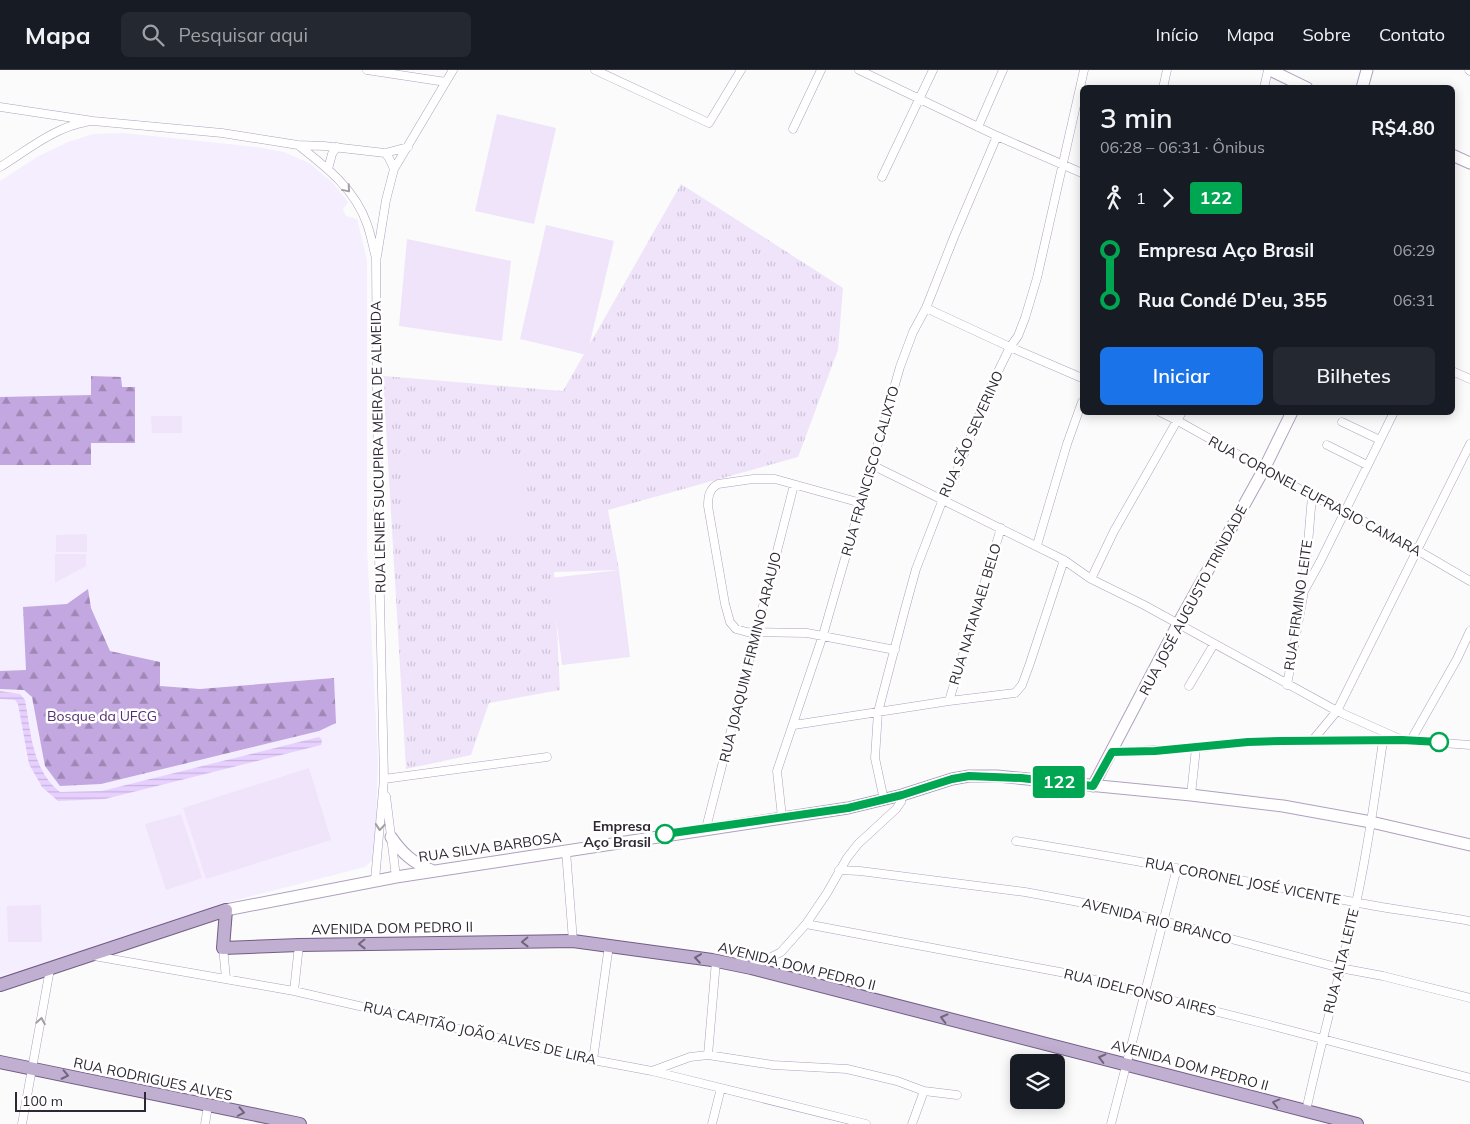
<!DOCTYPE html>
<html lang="pt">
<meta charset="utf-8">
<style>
:root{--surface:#171b24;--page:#242831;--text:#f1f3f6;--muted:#9ea1a6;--line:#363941;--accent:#1a73e8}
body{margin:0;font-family:Mulish,sans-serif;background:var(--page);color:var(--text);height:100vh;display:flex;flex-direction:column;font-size:19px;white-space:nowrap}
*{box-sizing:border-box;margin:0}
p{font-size:16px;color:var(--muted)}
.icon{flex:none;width:28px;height:28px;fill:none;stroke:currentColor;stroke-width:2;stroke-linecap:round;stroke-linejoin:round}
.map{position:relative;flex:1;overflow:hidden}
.details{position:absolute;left:1080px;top:15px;width:375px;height:330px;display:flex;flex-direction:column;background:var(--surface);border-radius:8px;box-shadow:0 2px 12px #0003}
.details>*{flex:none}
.badge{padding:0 10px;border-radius:4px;font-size:18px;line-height:32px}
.buttons{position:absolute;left:1010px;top:984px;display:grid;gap:10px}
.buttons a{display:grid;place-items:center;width:55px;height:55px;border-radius:8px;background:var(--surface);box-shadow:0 2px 12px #0003;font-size:25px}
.scale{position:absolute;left:15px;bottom:12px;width:131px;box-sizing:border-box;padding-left:5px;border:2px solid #2e2834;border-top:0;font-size:14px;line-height:18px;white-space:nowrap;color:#2e2834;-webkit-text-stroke:4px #fff;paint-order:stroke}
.map>.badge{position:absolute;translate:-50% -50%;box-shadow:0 0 0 2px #fff}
.legs{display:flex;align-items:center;gap:8px;height:55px;padding:0 20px;font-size:16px}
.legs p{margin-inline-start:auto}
.overview{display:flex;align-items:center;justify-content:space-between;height:85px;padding:0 20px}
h1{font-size:28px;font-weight:600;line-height:38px}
.primary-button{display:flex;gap:10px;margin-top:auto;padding:10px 20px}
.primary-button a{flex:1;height:58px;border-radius:8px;background:var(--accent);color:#fff;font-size:20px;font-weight:600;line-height:58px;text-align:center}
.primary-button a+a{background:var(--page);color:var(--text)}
ul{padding:0 20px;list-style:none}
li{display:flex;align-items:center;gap:18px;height:50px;font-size:19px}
li i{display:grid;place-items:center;width:8px;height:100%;margin:0 6px;background:currentColor}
li i::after{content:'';width:12px;height:12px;margin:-6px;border:4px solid;border-radius:50%;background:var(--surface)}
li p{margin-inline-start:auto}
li:first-child i{background:linear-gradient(#0000 50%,currentColor 0)}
li:last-child i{background:linear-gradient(currentColor 50%,#0000 0)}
header{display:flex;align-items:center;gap:30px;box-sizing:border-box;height:70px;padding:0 25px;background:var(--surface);border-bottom:1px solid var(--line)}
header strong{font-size:24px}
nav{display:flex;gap:28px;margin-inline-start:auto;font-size:18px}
.search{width:350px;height:45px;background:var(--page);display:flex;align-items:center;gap:12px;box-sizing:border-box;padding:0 18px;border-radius:8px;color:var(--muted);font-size:19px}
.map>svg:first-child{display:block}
.built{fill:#f5eefe}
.grass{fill:url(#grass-tufts)}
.forest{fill:url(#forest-firs)}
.park{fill:#efe4fa}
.water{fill:url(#water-rules)}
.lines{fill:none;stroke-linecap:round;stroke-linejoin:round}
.street-casing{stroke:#afa0bf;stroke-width:9}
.secondary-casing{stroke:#afa0bf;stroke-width:13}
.primary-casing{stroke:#725d87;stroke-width:14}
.street{stroke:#fff;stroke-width:8}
.secondary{stroke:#fff;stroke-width:11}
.primary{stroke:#c1afd2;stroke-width:12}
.oneway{stroke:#a19ea4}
.oneway2{stroke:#70657b}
.line-1-casing{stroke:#fff;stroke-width:11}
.line-1{stroke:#00a651;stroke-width:8}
.stop-1-dot{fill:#fff;stroke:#00a651;stroke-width:2.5}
.labels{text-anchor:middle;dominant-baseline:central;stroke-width:5;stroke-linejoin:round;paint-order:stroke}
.street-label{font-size:14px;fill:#2e2834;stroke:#fff}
.park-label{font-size:14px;fill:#532f72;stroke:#fff}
.stop-label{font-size:14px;font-weight:bold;fill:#2e2834;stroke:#fff;text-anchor:end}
</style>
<header>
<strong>Mapa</strong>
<div class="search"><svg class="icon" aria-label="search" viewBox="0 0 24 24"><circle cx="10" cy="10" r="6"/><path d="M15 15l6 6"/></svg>Pesquisar aqui</div>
<nav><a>Início</a><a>Mapa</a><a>Sobre</a><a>Contato</a></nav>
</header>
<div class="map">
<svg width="1470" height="1054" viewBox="0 0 1470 1054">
<defs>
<pattern id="grass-tufts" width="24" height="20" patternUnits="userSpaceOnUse" patternTransform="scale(1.25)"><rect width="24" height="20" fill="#efe4fa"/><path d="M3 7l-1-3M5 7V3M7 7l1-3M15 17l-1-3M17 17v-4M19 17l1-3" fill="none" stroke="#cdc4d7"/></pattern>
<pattern id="forest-firs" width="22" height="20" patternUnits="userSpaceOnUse" patternTransform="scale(1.25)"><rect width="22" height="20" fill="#c3a7e0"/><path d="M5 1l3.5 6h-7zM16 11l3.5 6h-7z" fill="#9f88b6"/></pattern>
<pattern id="water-rules" width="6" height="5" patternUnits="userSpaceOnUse" patternTransform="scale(1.25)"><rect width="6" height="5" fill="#e7d0ff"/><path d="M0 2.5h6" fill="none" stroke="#c6b3db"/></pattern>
</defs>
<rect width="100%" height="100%" fill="#fbfbfb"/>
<path class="built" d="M124,63l133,14 27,5 25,11 24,20 15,19 -5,7 3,7 11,3 10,42v288l11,211 -3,91 -3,9 -7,7 -140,36 -225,74v-796l37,-24 31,-15 25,-8z"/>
<path class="grass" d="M681,114l162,104 -5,62 -40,107 -190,53 11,60 -65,2 6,118 -71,13 -18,52 -65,14 -23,-393 180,15z"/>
<path class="forest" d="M91,306l30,1 1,10h13v56h-44v22h-91v-68l91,-2z
M88,519l3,19 19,43 50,11v24l40,3 134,-11 2,45 -17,8 -218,53 -41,2 -15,-20 -13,-69 -8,-7 -24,-1v-18l26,-1 -3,-63 44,-3z"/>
<path class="park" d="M497,44l59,14 -22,96 -59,-13z
M546,155l68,16 -27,114 -67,-16z
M407,169l104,22 -9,80 -103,-15z
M151,346h31v17h-30z
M403,391h118v69h-118z
M87,464v18h-31v-17z
M55,484h31v12l-31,17z
M619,500l11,87 -68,8 -11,-87z
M309,698l22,72 -125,39 -23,-71z
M181,744l21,64 -36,12 -21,-66z
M41,835l1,37h-34l-1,-36z"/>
<path class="water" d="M0,621l20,3 5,6c6,33 7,70 35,92l42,-1 217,-54 3,3 -1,5 -216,54 -47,2 -16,-14 -13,-23 -11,-60 -3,-4 -15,-1z"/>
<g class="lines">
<defs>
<path id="street" d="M367,0l79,12
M595,0l114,53 32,-53
M859,0l138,66 85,37
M1469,0l1,1
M1163,18l4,-18
M1264,18l4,-18
M0,37l93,14 129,12 76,12 26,1 61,7 23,-6
M978,57l25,-57
M793,59l28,-59
M298,75c28,22 57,44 69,79 4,11 6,23 9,34l2,253 6,268 -9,101
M385,83l4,5 5,11
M0,97c26,-16 55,-40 86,-45
M328,99l4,-15 5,-7
M882,107l51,-107
M377,186l9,-56 8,-31 59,-99
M926,238l84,39 72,31
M1452,301l18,8
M1160,342l18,9 134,75 33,15 72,39 53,31
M1342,352l38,18
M1327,375l40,20
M872,395l192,95 27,19 53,26 193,106 65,29 68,5
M861,433l-86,-24h-22l-35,5c-9,5 -10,13 -10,22l17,98 5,18 6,7 11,3 60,1 88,17
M1037,475l30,-101 15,-42
M1091,509l23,-48 68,-119
M1304,521l16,-29 74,-150
M1287,615l17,-94 8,-95
M1189,616l25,-42
M949,631l52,-173
M794,655l155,-24 66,-8 7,-8 8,-22 34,-103
M1411,670l46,-81 13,-28
M1312,671l25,-30 133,-267
M1112,682l84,-4 52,-6 151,-2
M384,709l163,-22
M1191,725l5,-47
M386,726l10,81
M884,730l-9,-42 3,-46 27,-103 11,-40 27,-70 17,-35 30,-76 20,-41 8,-11 7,-18 12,-40 47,-208
M782,747l-5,-46 46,-136 77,-268 13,-35 13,-24 28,-71 43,-101
M706,758l88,-343
M1016,771c113,18 226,39 338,61 39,8 78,12 116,19
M566,781l7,90
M839,800l21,1 165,21 59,11 80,18 176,47 43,8 87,22
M806,854l275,52 65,18 120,30 204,54
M223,878l3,30
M94,886l200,35 299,69 59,11 214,53
M751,898l30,-16 25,-28 21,-31 20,-35 11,-14 38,-35 5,-7 1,-7
M294,921l5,-46
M708,985l8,-94
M593,990l16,-115
M652,1001l38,-14 18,-2 65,10 74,4 50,12 27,10 33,4
M1306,1041c15,-70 35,-138 50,-208 12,-53 19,-108 27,-162
M22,1054l28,-155
M205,1054l3,-18
M712,1054l9,-36
M912,1054l12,-33
M1111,1054l66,-256"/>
<path id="secondary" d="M1270,0l37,18
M1362,18l5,-18
M1452,85l18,8
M1093,716l85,-162 86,-155 28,-57
M391,767c11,16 22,26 40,33
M226,840l170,-33 452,-69 54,-13 50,-16 17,-3h28l194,19 92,11 88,16 99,23"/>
<path id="primary" d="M0,915l226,-75 -3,38 76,-3 274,-4 139,19 39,8 606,156
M0,992l300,62"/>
</defs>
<use href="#street" class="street-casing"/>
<use href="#secondary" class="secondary-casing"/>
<use href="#primary" class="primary-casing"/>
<use href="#street" class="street"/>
<use href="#secondary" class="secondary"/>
<use href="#primary" class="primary"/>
</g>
<defs><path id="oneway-chevron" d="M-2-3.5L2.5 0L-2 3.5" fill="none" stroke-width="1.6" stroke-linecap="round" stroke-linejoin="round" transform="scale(1.25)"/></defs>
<g class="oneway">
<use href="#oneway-chevron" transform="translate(347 119) rotate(50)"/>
<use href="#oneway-chevron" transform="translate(380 757) rotate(95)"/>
<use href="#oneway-chevron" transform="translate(41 951) rotate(-80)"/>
</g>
<g class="oneway2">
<use href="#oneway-chevron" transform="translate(525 872) rotate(179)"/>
<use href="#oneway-chevron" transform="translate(362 874) rotate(179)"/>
<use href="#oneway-chevron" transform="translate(698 888) rotate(-172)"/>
<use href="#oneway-chevron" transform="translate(944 948) rotate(-166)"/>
<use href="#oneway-chevron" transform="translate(1102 988) rotate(-166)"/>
<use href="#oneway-chevron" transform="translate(65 1005) rotate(12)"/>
<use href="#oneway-chevron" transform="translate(1276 1033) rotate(-165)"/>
<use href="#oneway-chevron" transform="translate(241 1042) rotate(11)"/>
</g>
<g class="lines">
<defs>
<path id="line-1" d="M665,764l183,-26 54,-13 50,-16 17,-3 52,2 72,8 19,-34 43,-1 93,-9 33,-1 121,-1 37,2"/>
</defs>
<use href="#line-1" class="line-1-casing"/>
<use href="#line-1" class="line-1"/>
</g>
<g class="stop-1-dot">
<circle cx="1439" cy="672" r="9"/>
<circle cx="665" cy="764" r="9"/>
</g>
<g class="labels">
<g class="street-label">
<text transform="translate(971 364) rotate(-66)">RUA SÃO SEVERINO</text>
<text transform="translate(378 377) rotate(-91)">RUA LENIER SUCUPIRA MEIRA DE ALMEIDA</text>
<text transform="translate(870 401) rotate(-74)">RUA FRANCISCO CALIXTO</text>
<text transform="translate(1315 426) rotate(28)">RUA CORONEL EUFRASIO CAMARA</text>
<text transform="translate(1193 530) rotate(-62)">RUA JOSÉ AUGUSTO TRINDADE</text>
<text transform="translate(1298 535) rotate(-82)">RUA FIRMINO LEITE</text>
<text transform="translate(975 544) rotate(-73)">RUA NATANAEL BELO</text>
<text transform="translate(750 587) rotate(-76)">RUA JOAQUIM FIRMINO ARAUJO</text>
<text transform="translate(490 777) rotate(-8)">RUA SILVA BARBOSA</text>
<text transform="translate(1243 811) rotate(11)">RUA CORONEL JOSÉ VICENTE</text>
<text transform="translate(1157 851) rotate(14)">AVENIDA RIO BRANCO</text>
<text transform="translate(392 858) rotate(-1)">AVENIDA DOM PEDRO II</text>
<text transform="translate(1341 891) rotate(-76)">RUA ALTA LEITE</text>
<text transform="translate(797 896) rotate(14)">AVENIDA DOM PEDRO II</text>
<text transform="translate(1140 922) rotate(14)">RUA IDELFONSO AIRES</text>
<text transform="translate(480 963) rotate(13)">RUA CAPITÃO JOÃO ALVES DE LIRA</text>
<text transform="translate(1190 995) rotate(15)">AVENIDA DOM PEDRO II</text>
<text transform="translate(153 1009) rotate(12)">RUA RODRIGUES ALVES</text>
</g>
<g class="park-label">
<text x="102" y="646">Bosque da UFCG</text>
</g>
<g class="stop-label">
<text x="651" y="756">Empresa<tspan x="651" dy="16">Aço Brasil</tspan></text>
</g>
</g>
</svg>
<div class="buttons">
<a><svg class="icon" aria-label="layers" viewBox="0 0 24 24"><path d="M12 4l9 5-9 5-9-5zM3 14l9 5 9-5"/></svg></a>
</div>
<div class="scale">100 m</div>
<b class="badge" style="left:1059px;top:712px;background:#00a651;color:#fff">122</b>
<section class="details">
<div class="overview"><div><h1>3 min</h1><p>06:28 – 06:31 · Ônibus</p></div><b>R$4.80</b></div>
<div class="legs"><svg class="icon" aria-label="walk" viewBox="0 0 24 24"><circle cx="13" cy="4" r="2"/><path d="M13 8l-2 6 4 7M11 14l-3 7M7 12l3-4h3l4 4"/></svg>1<svg class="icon" aria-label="forward" viewBox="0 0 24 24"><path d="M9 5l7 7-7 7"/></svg><b class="badge" style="background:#00a651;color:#fff">122</b></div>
<ul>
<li><i style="color:#00a651"></i><b>Empresa Aço Brasil</b><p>06:29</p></li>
<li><i style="color:#00a651"></i><b>Rua Condé D'eu, 355</b><p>06:31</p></li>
</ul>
<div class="primary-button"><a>Iniciar</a><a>Bilhetes</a></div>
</section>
</div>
